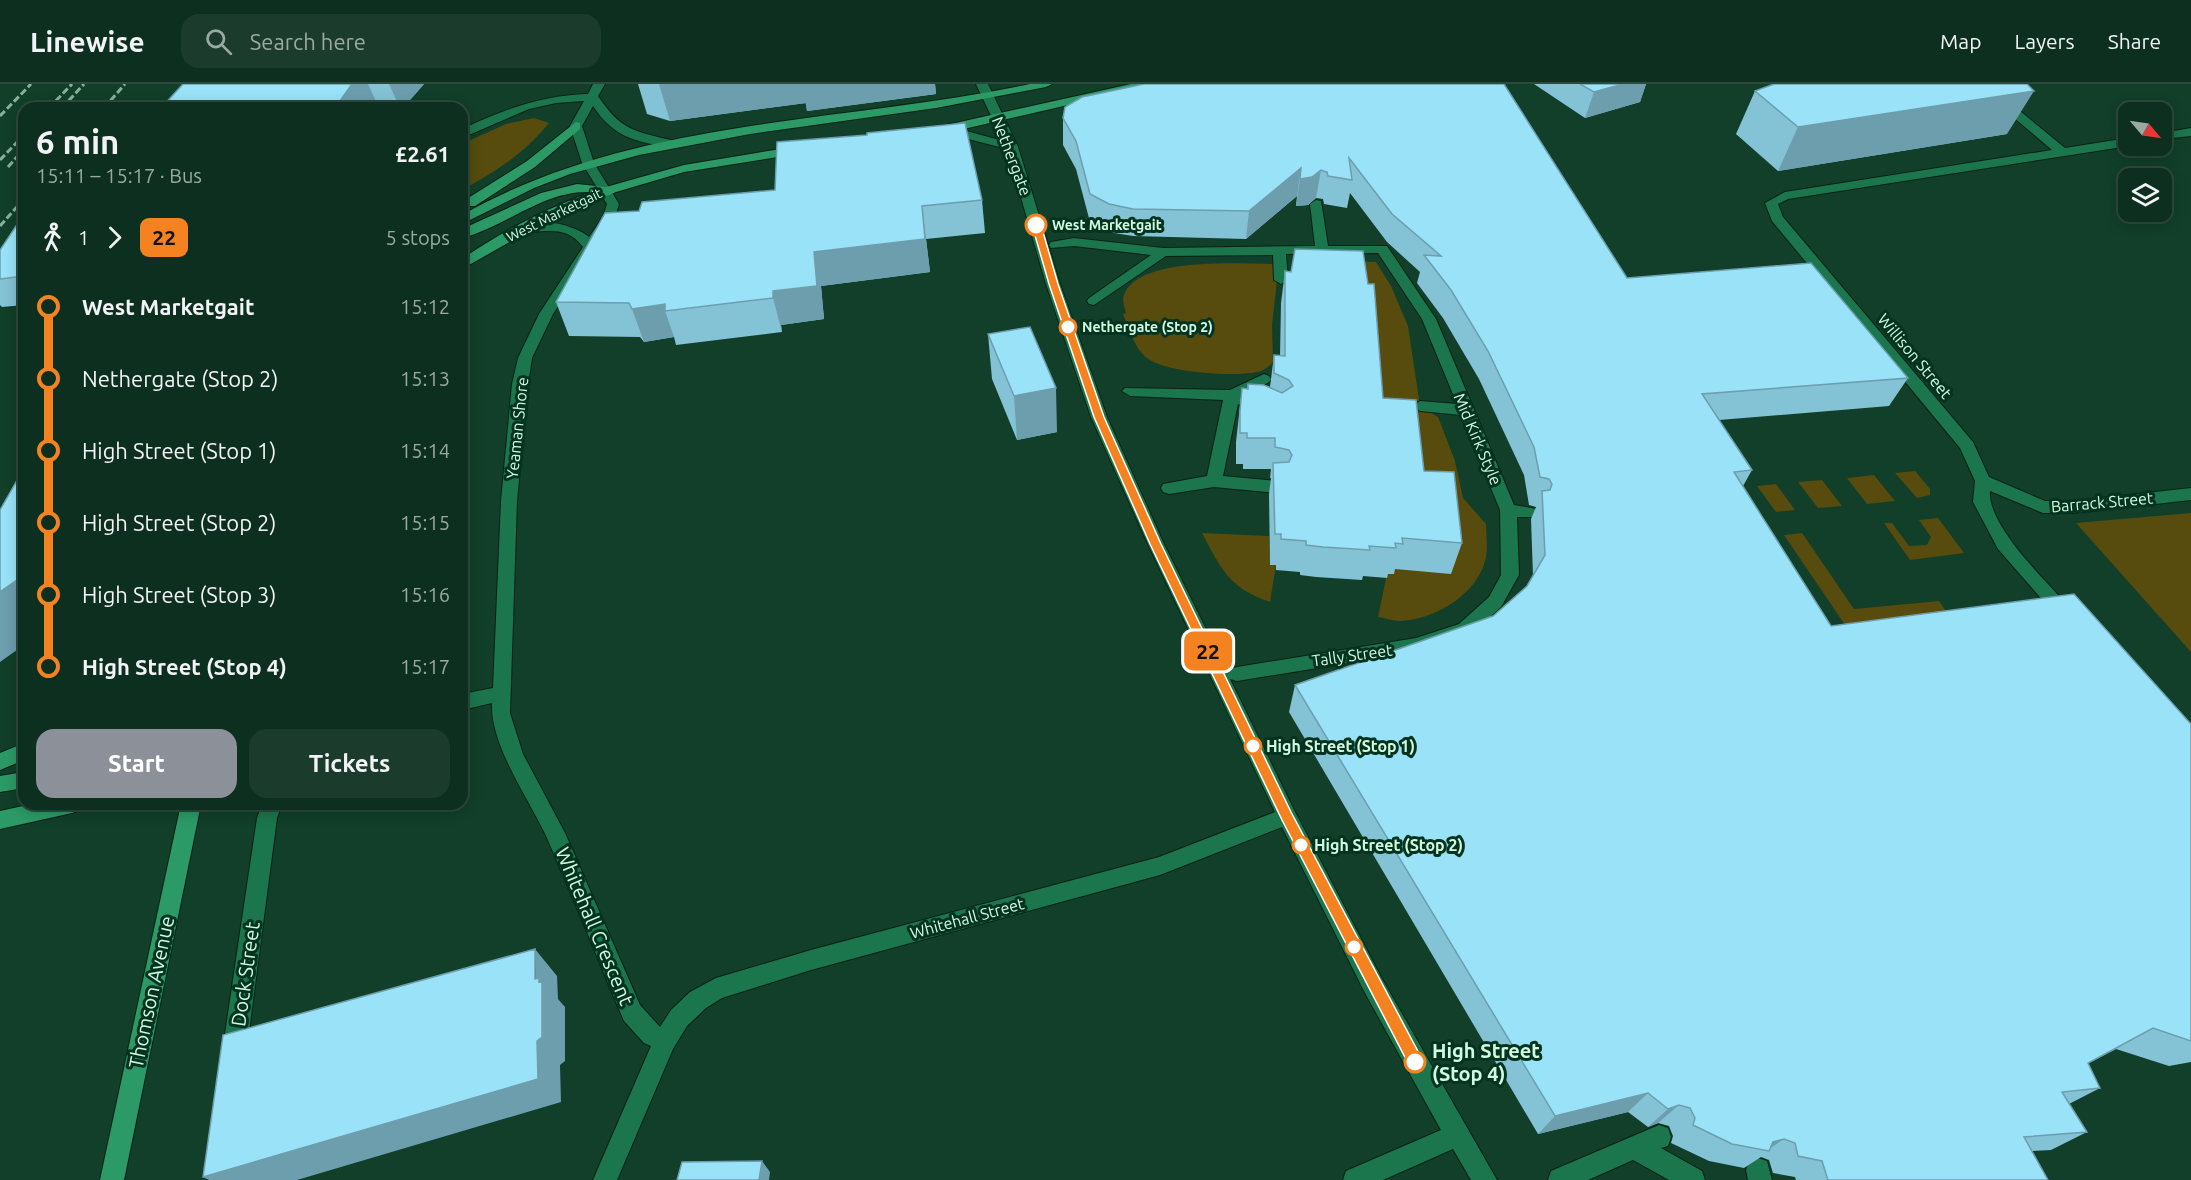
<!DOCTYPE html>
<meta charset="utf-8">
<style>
:root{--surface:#0d2f1f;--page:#1b3b2c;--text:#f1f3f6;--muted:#9aa9a4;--line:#2d4a3d;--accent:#8c9099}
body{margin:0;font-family:Ubuntu,sans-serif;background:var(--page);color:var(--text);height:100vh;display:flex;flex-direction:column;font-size:22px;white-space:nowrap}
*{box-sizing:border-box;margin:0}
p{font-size:20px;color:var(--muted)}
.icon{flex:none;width:33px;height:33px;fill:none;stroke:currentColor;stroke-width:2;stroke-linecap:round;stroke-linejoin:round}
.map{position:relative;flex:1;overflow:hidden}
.details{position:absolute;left:18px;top:18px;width:450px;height:708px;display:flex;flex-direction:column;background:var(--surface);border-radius:18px;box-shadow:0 3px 15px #0003,0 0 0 2px var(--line)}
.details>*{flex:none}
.badge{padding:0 12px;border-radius:9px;font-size:21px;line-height:39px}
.needle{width:39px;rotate:119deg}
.buttons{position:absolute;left:2118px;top:18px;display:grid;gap:12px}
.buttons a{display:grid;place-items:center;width:54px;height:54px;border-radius:12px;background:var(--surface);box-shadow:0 3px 15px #0003,0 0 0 2px var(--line);font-size:30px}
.map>.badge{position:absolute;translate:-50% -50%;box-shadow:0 0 0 3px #fff}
.legs{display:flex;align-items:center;gap:9px;height:66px;padding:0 18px;font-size:20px}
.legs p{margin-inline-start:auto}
.head{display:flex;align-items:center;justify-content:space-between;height:102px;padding:0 18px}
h1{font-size:33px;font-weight:700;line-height:45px}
.primary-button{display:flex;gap:12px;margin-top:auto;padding:12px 18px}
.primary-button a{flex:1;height:69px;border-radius:18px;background:var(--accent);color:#fff;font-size:24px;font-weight:700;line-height:69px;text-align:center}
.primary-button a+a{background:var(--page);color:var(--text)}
ul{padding:0 18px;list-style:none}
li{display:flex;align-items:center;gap:21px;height:72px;font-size:22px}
li i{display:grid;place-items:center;width:9px;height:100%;margin:0 8px;background:currentColor}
li i::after{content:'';width:15px;height:15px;margin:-8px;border:4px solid;border-radius:50%;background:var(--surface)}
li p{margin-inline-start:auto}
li:first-child i{background:linear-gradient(#0000 50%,currentColor 0)}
li:last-child i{background:linear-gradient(currentColor 50%,#0000 0)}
header{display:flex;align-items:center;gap:36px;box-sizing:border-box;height:84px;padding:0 30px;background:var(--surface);border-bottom:2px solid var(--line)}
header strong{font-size:28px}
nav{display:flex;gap:33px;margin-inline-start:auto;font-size:21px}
.search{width:420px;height:54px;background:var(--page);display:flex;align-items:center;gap:15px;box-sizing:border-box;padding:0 21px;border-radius:18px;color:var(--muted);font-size:22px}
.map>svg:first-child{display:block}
.green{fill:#574c0d}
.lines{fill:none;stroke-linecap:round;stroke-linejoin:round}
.minor-casing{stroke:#082315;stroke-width:2}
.major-casing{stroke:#082315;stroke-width:2}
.minor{fill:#1b764d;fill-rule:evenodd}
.major{fill:#2c9a67;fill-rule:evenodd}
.rail{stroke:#87b199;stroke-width:3;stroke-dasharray:7 3;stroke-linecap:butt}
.wall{fill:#84c2d5}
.shaded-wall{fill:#6c9eae}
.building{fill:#9ae2f8;stroke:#6c9eae;stroke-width:1.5}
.line-1{fill:#f58220;stroke:#fff;stroke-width:1.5}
.stop-1-dot{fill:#fff;stroke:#f58220;stroke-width:3}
.labels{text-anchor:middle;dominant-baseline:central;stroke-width:6;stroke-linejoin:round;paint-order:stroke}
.far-street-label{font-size:14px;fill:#d2fae1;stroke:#04341f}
.far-stop-label{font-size:14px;font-weight:bold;fill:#d2fae1;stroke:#04341f;text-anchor:start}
.street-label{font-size:16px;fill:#d2fae1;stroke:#04341f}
.stop-label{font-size:16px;font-weight:bold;fill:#d2fae1;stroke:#04341f;text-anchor:start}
.near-street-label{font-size:20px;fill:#d2fae1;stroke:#04341f}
.near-stop-label{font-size:20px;font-weight:bold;fill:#d2fae1;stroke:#04341f;text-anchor:start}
</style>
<header>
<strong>Linewise</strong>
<div class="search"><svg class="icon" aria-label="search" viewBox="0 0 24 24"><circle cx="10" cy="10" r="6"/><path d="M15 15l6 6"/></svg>Search here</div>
<nav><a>Map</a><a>Layers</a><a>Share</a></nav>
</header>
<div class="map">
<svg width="2191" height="1096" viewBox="0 0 2191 1096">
<rect width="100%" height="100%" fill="#113f29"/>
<path class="green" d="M534,34l15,5c-24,30 -54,49 -87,67v-46l44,-20z
M1345,177l31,1 15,24 17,40 12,80 18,11 17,44 8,37 23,26c0,10 2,23 0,33 -7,36 -49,62 -85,64 -7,0 -16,-3 -23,-4l9,-43h7l-18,-145z
M1275,180l2,16 -5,45 1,37c-5,5 -9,9 -16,10 -23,5 -91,1 -110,-14 -12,-9 -19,-31 -24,-44l3,-1c-1,-4 -3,-10 -3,-14 8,-44 120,-35 152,-35z
M1915,387l15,18v6l-13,3 -22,-25z
M1874,391l21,26 -28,3 -20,-26z
M1822,396l20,26 -24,2 -20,-26z
M1776,400l19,26 -19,2 -19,-26z
M2191,429v139l-115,-129z
M1938,434l26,35 -54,7 -26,-37h8l17,23 18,-1 4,-8 -12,-17z
M1202,449l67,3 1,29h6l-6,37c-41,-14 -48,-32 -68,-69z
M1802,449l52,76 85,-8 22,32 -101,14 -76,-112z"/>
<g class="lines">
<defs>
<path id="minor" d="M593,0h12l-7,12c23,34 35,35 73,44l2,3 -6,4c-35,-6 -54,-11 -74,-41l-11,20 12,37 25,41 -4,13 -62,97 -21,44 -4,26 -11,117 -7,212 13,41 42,79 75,172 20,22 11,-17 19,-18 26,-14 95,-28 348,-93 116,-45 -127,-268 -57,-127 -45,-133 -39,-135 -66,-17 -2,-3 6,-4 58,16 -27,-57h12l30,63 42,137 47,133 57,127 64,130 2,-5 7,-2 179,-29 43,-14 30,-27 12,-22 -1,-65 -39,-95 -41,-4 -8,-5 8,-5 37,3 -35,-85 -44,-66 -92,1 2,26 -7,4 -7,-4 -1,-25 -107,1 -72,49 -5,-1 -2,-3 2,-3 62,-43 -77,-9 -23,2 -2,-3 2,-3 23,-4 89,10 152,-2 -5,-42 6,-4 5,1 7,45h59l49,73 78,186 23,4 2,4 -2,4h-20l2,58 -18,32 -30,27 -55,18 -179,29 -7,-2 64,131 87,167 116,203h-26l-18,-31 -70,31h-40l3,-9 95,-41 -76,-137 -83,-166 -122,48 -349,95 -89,28 -16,10 -19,18 -14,23 -56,131h-24l58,-134 -7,-3 -20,-22c-26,-61 -50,-122 -77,-183 -17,-38 -57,-92 -55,-135l-30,7v-16l31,-6 8,-187 11,-117 6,-26 21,-44 44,-67c-21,-29 -51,-7 -66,-20 14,-13 59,-2 72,10l14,-20 4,-13 -25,-41 -12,-37 14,-25 -28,2 -27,6 -67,29v-9c41,-19 80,-34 126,-35z
M1974,0h13l78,64 63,-10 1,8 -341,53 -10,5 5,13 190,225 16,35 56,24h29l117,-13v12l-117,13h-31l-53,-22c-3,35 59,93 82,119l3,5 -3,5 -6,2 -6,-2 -62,-71 -25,-47 2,-21 -15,-33 -188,-227 -7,-18 20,-11 267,-42z
M2191,44v8l-29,3v-6z
M1264,290l5,2 2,3 -2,3 -24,13 22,10 3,4 -8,5 -24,-10 -15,72 54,5 6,2 2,4 -2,4 -6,2 -63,-6 -45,7 -6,-2 -2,-4 2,-4 44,-8 16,-76 -93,-4 -8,-5 3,-3 105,2z
M262,720h20l-5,14 -31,236 -4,8 -8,4 -8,-4 -4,-8 35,-236z
M1659,1041l9,3 3,9 -3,9 -7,2 41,23 3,9h-36l-36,-20 -45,20h-40l3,-9z
M1758,1074l9,3 5,19h-24l-2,-10 3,-9z"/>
<path id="major" d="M1030,0h22l-6,3 -110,21 -186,26 -111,21 -69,19 -36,14 -72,36v-9c172,-98 378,-91 568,-131z
M1131,0h21l-6,3 -204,47 -6,-4 6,-4z
M576,38l4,1v6l-45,38 -60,39h-10l-1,-3 1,-3 62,-39z
M799,62l6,4 -2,3 -119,19 -68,20 -71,30 -83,47v-10c40,-28 84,-50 129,-67 -48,-2 -85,35 -129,46v-9l79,-36 36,-9 29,3 78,-22z
M24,659v17l-24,10v-17z
M24,688v16l-24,4v-16z
M32,720h50l-3,6 -7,3 -72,16v-18z
M181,720h20l-77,376h-24z"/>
</defs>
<use href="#minor" class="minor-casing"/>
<use href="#major" class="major-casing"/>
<use href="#minor" class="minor"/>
<use href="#major" class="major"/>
<path class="rail" d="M49,24l23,-24
M62,24l22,-24
M104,24l21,-24
M0,32l31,-32
M0,76l24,-25
M8,83l16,-18
M0,142l24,-27"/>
</g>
<path class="wall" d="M183,0h241l-21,24h-242z
M638,0h297l1,10 -129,17 -1,-8 -136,18 -23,-7z
M1504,0l123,194 281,100 -19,28 -170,14 33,50 -9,16 88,140 360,98v338l-22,4 -53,-17 -28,14 12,25 -31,16 18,28 -36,18 -19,1 16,29h-252l-1,-3 -22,-4 -4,-13 -8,-3 -17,11 -35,-7 -38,-18 2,-7 -4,-10 -11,-3 -10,4 -20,-15 -90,22 -249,-422 6,-27 198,-69 34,-30 6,-10 -2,-57 5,-12 -7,-2 -5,-30 -45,-96 -36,-61 -26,-35 3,-11 -33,-30 -37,-49 -3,15 -23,-4 -1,-5 -7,-1 -8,7 -12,1 1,-10 -51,43 -113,-3 -25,-4 -18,-10 -14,-53 -13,-24v-27z
M1534,0h112l-6,18 -55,16z
M1755,7l252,43 -229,37 -42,-37z
M775,106l207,10 3,33 -59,6 4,33 -109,14 3,33 -43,6 1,7 -106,13 -2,-8 -30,5 -4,-5 -71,-1 -13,-34 83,-91z
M24,130v91l-22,2 -2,-2v-55z
M1285,187l98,127 41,73 38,72 -11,31 -56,-5 -1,5h-6l-1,4 -24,-2 -1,4 -46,-3 -16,-2v-3l-24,-2v-5h-6l-1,-71 2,-16h-1l1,-9h-28v-5h-7v-22l6,-54 5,1 1,-5 22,3 4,-32 6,1 1,-53z
M988,250l69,98 -40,8 -25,-61z"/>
<path class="shaded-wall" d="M352,0h16l11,24h-44z
M389,0h35l-21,24h-3z
M659,0h143l4,19 -136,18z
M802,0h133l1,10 -129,17z
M1623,0h23l-6,18 -55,16 9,-26z
M2034,7l-27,43 -229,37 20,-44z
M1301,84l-4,28 -51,43 3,-28z
M1321,86l-5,28 -8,7 -12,1 4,-27z
M922,122l8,66 -109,14 3,33 -43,6 1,7 -9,-34v-7l41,-39z
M665,220v7l9,26 -30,5 -12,-33z
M1056,304l1,44 -40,8 -3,-44z
M24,491v70l-24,17v-70z
M535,865l22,27 1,23 7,8v54l-5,4 1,37 -264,78h-88l-6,-3 334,-136z
M2153,944l-37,21 -63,33 35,-19z
M1648,1009l-20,19 -90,22 17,-18z
M1679,1021l-21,18 -10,4 20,-18z
M1784,1055l-18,12 7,-9z
M762,1077l8,11 -1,8h-10z"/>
<path class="building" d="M183,0h169l-17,24h-174z
M1144,0h360l123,194 184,-15 97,115 -206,16 50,76 -18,2 97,154 243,-32 117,130v317l-38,-13 -65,35 12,25 -38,4 25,40 -63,5 24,43h-220l-6,-19 -24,-5 -3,-13 -11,-4 -11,3 -4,9 -37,-7 -39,-19 2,-7 -5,-10 -11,-3 -11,4 -20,-16 -93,23 -260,-431 198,-69 34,-30 18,-31 -3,-64 8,-1 2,-6 -3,-5 -9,-2 -6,-30 -46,-96 -37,-61 -27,-35 17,1 -49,-42 -43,-56 3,22 -24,-4 -1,-4 -6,-2 -9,7 -12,2 1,-11 -52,43 -116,-2 -24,-5 -19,-10 -14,-53 -13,-23 2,-11 17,-10z
M1580,0h43l-29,8z
M1774,0h253l7,7 -236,36 -43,-36z
M965,39l17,77 -60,6 3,33 -111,13 3,34 -44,5v7l-108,13v-7l-33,5 -3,-6 -73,-1 49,-89 34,-2 3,-9 133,-12 2,-48 90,-7v-2z
M24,130v62l-24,3v-29z
M1295,165l68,2 5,33h6l9,114 33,2 8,71 30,1 8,71 -60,-5 1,6 -8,-1 1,5 -27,-2 1,4 -47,-3 -17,-2v-4l-25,-2v-5h-6l-2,-71 16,-1 3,-7 -3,-5 -14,-3v-9h-28v-5h-7v-22l2,-23 6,1v-5l16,1 18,8 11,-7 -4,-6 -15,-7v-18l11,1v-85l6,1z
M1030,243l26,61 -42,8 -26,-62z
M24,384v107l-24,17v-82z
M535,865v30l4,-1v4l3,-1v56l-5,4 1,38 -335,98 20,-142z
M762,1077l-3,19h-82l5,-18z"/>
<path class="line-1" d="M1036,138l5,3 17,59 46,133 57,127 130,268 130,245 2,5 -2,5 -6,3 -5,-3 -128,-247 -132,-276 -56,-127 -45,-133 -17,-59z"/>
<g class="stop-1-dot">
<circle cx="1036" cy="141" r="10"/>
<circle cx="1068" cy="243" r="8"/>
<circle cx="1253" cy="662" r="8"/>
<circle cx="1301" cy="761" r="8"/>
<circle cx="1354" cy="863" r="8"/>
<circle cx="1415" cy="978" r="10"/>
</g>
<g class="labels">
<g class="far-street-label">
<text transform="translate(554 131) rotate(-26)">West Marketgait</text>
</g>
<g class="far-stop-label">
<text x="1052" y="141">West Marketgait</text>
<text x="1082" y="243">Nethergate (Stop 2)</text>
</g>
<g class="street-label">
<text transform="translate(1012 72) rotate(69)">Nethergate</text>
<text transform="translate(1915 272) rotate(50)">Willison Street</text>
<text transform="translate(517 344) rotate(-84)">Yeaman Shore</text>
<text transform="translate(1478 355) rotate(67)">Mid Kirk Style</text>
<text transform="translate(2102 418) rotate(-5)">Barrack Street</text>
<text transform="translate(1352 571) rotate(-8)">Tally Street</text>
<text transform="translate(967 834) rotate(-15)">Whitehall Street</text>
</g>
<g class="stop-label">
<text x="1266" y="662">High Street (Stop 1)</text>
<text x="1314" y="761">High Street (Stop 2)</text>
</g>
<g class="near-street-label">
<text transform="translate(595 842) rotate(67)">Whitehall Crescent</text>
<text transform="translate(245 890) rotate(-82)">Dock Street</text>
<text transform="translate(151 908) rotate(-78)">Thomson Avenue</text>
</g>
<g class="near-stop-label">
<text x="1432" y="966">High Street<tspan x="1432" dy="23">(Stop 4)</tspan></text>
</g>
</g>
</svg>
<div class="buttons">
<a><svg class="needle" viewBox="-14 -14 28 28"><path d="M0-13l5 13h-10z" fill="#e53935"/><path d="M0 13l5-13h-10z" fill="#9aa9a4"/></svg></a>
<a><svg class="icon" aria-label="layers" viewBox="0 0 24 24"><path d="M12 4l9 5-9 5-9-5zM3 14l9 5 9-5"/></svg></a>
</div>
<b class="badge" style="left:1208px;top:567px;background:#f58220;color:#111">22</b>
<section class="details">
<div class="head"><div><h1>6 min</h1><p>15:11 – 15:17 · Bus</p></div><b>£2.61</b></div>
<div class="legs"><svg class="icon" aria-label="walk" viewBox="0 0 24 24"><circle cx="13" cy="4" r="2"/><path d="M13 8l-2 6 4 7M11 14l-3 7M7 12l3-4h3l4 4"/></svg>1<svg class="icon" aria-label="forward" viewBox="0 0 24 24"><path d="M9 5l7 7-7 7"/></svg><b class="badge" style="background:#f58220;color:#111">22</b><p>5 stops</p></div>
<ul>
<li><i style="color:#f58220"></i><b>West Marketgait</b><p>15:12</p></li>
<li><i style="color:#f58220"></i><span>Nethergate (Stop 2)</span><p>15:13</p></li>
<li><i style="color:#f58220"></i><span>High Street (Stop 1)</span><p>15:14</p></li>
<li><i style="color:#f58220"></i><span>High Street (Stop 2)</span><p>15:15</p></li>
<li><i style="color:#f58220"></i><span>High Street (Stop 3)</span><p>15:16</p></li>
<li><i style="color:#f58220"></i><b>High Street (Stop 4)</b><p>15:17</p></li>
</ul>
<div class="primary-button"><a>Start</a><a>Tickets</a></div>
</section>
</div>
